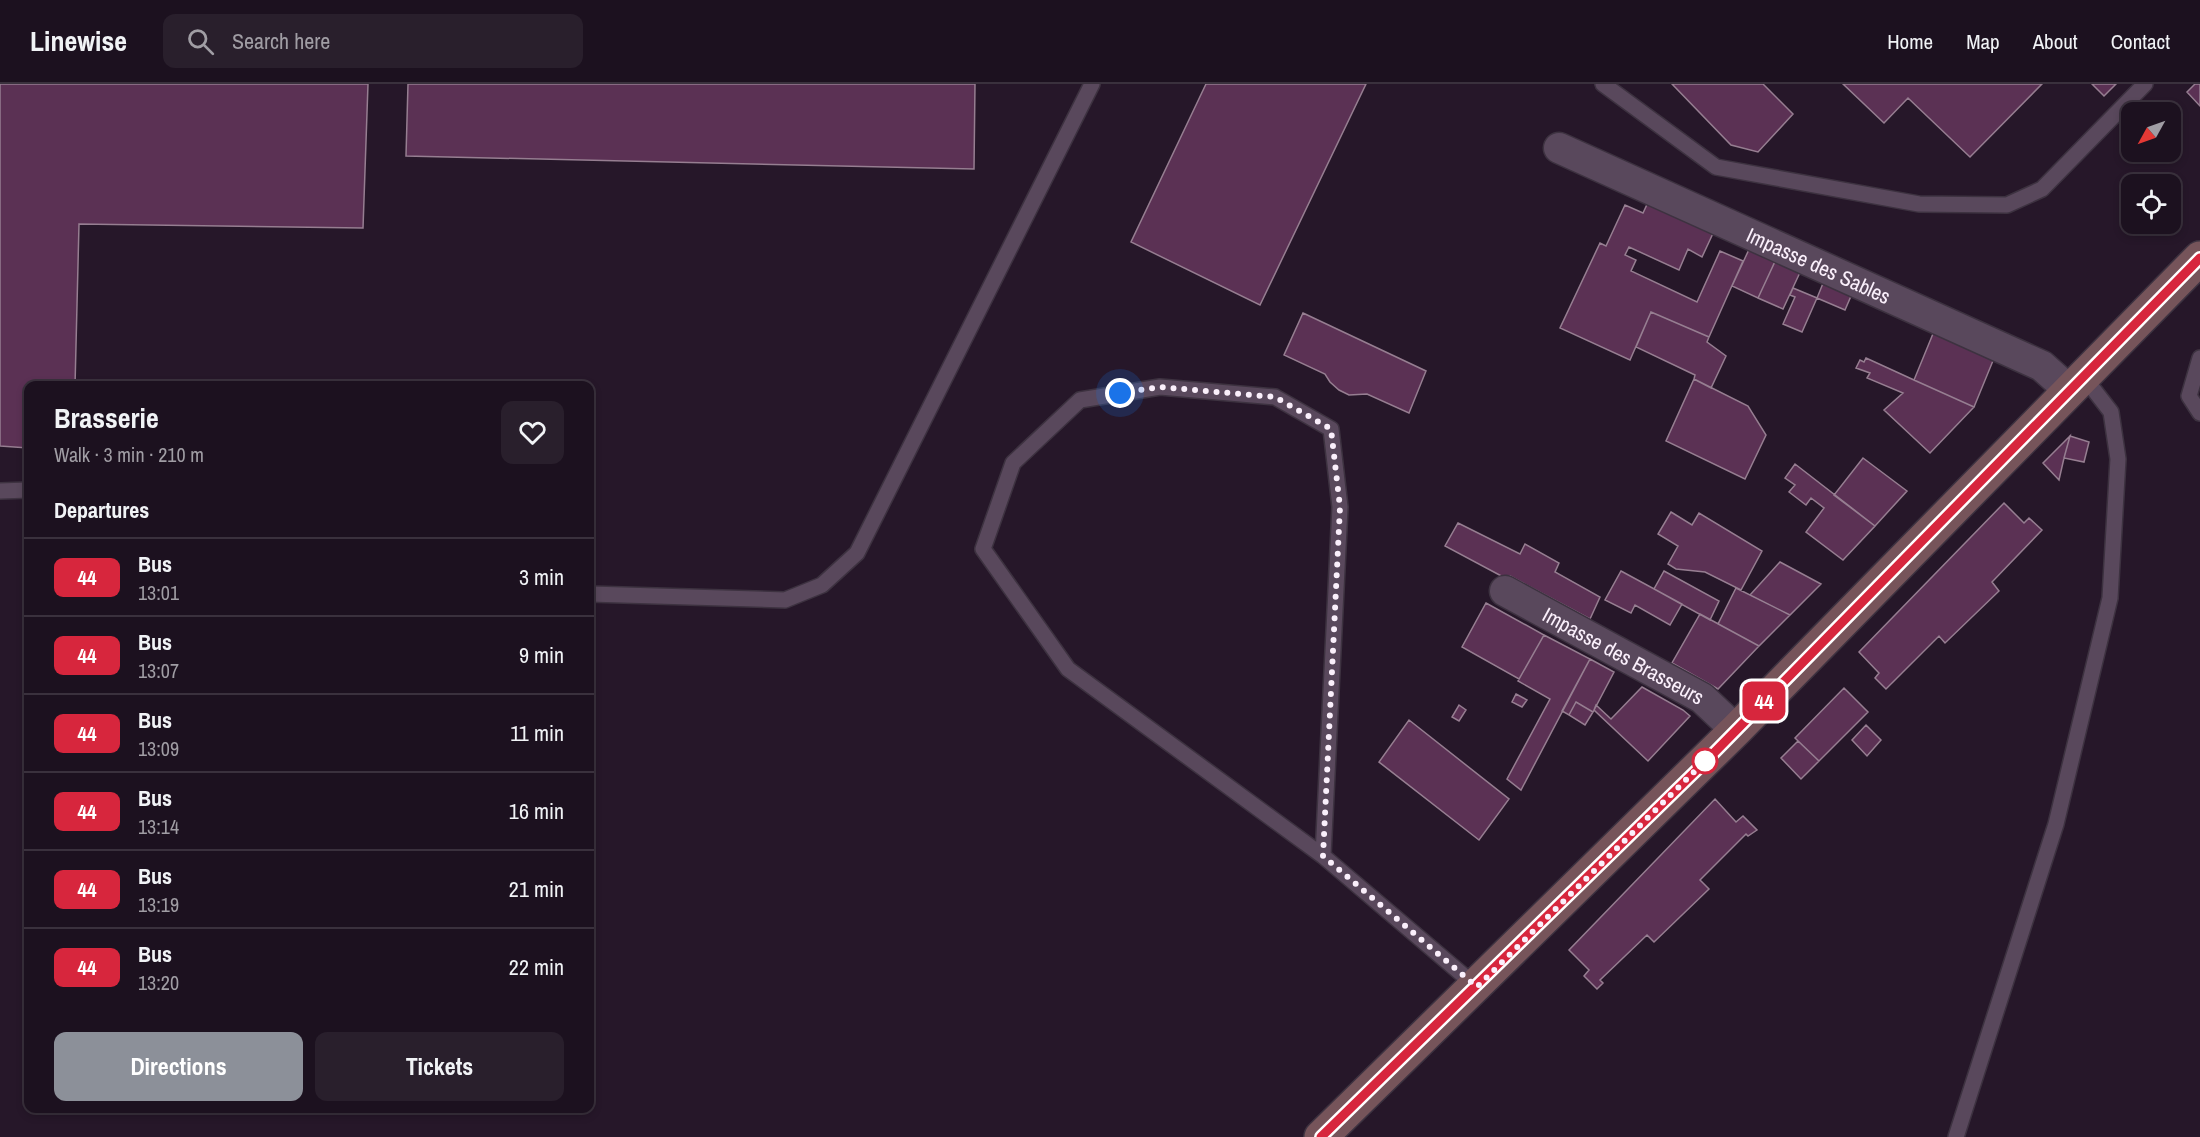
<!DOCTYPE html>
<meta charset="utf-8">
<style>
:root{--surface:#1c111f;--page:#291f2c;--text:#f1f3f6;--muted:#a09da4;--line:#3a313d;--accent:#8c9099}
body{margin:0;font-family:"Archivo Narrow",sans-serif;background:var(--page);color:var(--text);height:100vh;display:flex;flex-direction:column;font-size:22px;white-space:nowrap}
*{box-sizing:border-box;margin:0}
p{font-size:20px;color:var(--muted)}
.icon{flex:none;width:33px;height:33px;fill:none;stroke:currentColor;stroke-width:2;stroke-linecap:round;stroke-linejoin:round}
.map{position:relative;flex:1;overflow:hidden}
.panel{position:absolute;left:24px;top:297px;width:570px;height:732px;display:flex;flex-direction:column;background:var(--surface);border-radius:12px;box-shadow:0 3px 9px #0003,0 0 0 2px var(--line)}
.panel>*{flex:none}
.badge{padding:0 12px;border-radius:9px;font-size:21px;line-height:39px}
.needle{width:39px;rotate:230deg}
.controls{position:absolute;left:2121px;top:18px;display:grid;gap:12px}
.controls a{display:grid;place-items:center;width:60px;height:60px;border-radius:12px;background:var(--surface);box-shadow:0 3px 9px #0003,0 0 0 2px var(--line);font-size:30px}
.you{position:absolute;width:30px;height:30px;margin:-15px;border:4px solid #fff;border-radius:50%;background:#1a73e8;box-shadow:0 0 0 9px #1a73e833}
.map>.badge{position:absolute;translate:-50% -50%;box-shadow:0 0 0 3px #fff}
h2{padding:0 30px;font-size:22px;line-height:54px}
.round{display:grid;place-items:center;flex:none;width:63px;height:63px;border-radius:12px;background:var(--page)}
.overview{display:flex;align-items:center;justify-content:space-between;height:102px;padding:0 30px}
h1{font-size:28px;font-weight:800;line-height:45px}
.cta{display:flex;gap:12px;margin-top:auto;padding:12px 30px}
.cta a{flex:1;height:69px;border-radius:12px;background:var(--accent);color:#fff;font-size:24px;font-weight:800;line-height:69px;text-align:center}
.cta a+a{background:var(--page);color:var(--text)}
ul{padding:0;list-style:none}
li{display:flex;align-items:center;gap:18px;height:78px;padding:0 30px;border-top:2px solid var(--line)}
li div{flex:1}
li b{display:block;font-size:22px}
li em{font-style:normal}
li .badge{min-width:66px;font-weight:700;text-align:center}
header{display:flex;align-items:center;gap:36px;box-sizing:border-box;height:84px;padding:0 30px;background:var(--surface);border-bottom:2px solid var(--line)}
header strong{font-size:28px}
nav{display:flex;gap:33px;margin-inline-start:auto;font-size:21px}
.search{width:420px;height:54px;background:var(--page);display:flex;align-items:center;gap:15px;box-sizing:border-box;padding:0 21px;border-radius:12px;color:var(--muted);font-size:22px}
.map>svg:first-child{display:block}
.building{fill:#5b3154;stroke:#967e91;stroke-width:1.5}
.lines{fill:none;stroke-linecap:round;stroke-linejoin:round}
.lane-casing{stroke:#3d3240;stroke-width:18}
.street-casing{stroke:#3d3240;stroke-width:33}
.secondary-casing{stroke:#3d3240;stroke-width:36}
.lane{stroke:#59485c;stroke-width:15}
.street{stroke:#59485c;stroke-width:30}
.secondary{stroke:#76545a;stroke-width:33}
.line-casing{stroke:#fff;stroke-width:14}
.line{stroke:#d7263d;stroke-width:9}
.walk{stroke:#faeffb;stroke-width:6;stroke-dasharray:0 10.8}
.stop-dot{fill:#fff;stroke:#d7263d;stroke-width:3}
.labels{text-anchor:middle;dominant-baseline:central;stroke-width:5;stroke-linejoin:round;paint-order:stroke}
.street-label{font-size:21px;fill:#faeffb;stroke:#0b060c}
</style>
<header>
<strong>Linewise</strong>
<div class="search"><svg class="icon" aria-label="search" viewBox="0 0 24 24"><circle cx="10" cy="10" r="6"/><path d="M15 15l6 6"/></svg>Search here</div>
<nav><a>Home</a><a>Map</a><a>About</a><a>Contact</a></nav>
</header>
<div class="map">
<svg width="2200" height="1053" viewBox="0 0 2200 1053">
<rect width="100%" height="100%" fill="#261729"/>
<path class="building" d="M0,0h368l-5,144 -284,-4 -4,162h-47v62l-28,-2z
M408,0h567l-1,85 -568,-13z
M1206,0h160l-106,221 -129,-63z
M1672,0h91l30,30 -35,38 -27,-7z
M1843,0h199l-72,73 -62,-59 -24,25z
M2092,0h24l-12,12z
M2195,0h5v22l-13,-14z
M1650,114l66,29 -14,30 -14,-8 -9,21 -50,-23 -4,8 11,5 -5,11 66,31 23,-51 23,10 -34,76 -58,-25 -21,48 -70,-32 40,-85 6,3 19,-41 18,8z
M1752,159l26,12 -20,43 -26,-12z
M1778,171l25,11 -20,43 -25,-11z
M1826,192l28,13 -9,21 -28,-12z
M1793,204l24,10 -15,34 -19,-8 12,-27 -5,-2z
M1651,228l58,25 -2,5 19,14 -15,32 -17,-9 1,-4 -59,-28z
M1303,229l123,58 -17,42 -42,-19 -18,1 -10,-5 -9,-8 -5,-8 -41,-19z
M1937,240l60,27 -23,56 -60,-27z
M1866,274l48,22 60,27 -44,46 -46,-43 19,-17 -36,-15 3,-5 -14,-5 4,-8 4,2z
M1694,295l54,27 18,29 -21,44 -79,-38z
M2070,352l-6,22 -5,22 -16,-17z
M2070,352l19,6 -5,20 -20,-4z
M1863,374l44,33 -32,35 -41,-31z
M1795,380l80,62 -32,34 -37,-28 18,-24 -13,-10 -5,7 -17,-13 6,-7 -10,-7z
M2004,419l20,20 5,-5 13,12 -50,52 7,9 -54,52 -6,-7 -53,53 -11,-11 4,-5 -20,-21z
M1671,428l21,13 7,-12 63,38 -21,39 -36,-18 -29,-3 -8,-5 10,-18 -20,-12z
M1458,439l62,31 5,-10 34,19 -4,9 45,25 -10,22 -80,-43 -3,3 -62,-33z
M1780,478l41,22 -31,31 -40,-20z
M1621,487l61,33 -12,21 -35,-20 -4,8 -26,-13z
M1664,487l55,30 -9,19 -56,-31z
M1736,504l54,27 -31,31 -41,-22z
M1486,519l58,32 -25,44 -57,-32z
M1700,530l59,32 -41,43 -46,-26z
M1544,551l46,24 -69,131 -14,-11 43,-80 -32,-18z
M1590,575l24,13 -21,40 -17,-10 -7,13 -7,-4z
M1642,603l41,23 7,6 -42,45 -54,-51 2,-5 15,14z
M1844,604l24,24 -49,49 -24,-23z
M1516,610l11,6 -5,7 -10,-5z
M1576,618l17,10 -8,13 -16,-10z
M1459,621l7,5 -7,11 -7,-4z
M1409,636l100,79 -30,41 -100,-78z
M1866,641l15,15 -14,16 -15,-16z
M1798,657l21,20 -18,18 -20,-21z
M1715,715l21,23 7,-6 14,14 -9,6 -2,-2 -46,46 9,9 -55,53 -7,-7 -47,45 3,3 -6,6 -13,-13 5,-6 -20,-20z"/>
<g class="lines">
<defs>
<path id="lane" d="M1603,0l113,83 203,37 88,1 35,-16 103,-105
M2200,274l-11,38 11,17
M0,407l28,-1
M590,510l195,6 37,-15 35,-32 235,-469
M1323,772l17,-349 -9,-78 -56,-32 -115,-10 -80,13 -67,63 -30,86 85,120 255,187 154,131
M1956,1053l100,-313 54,-226 8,-139 -7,-47 -27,-35"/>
<g id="street">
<path id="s1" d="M1559,64l483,218 28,25"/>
<path id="s2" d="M1505,507l197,107 34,32"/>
</g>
<path id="secondary" d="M1321,1053l415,-407 464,-472"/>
</defs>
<use href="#lane" class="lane-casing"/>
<use href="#street" class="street-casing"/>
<use href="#secondary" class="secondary-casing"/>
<use href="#lane" class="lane"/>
<use href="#street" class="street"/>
<use href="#secondary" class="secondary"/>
</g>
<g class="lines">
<defs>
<path id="line" d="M1321,1053l385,-376 494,-503"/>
</defs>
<use href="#line" class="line-casing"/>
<use href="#line" class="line"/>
<path class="walk" d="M1120,309l40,-6 115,10 56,32 9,78 -17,349 154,131 228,-226"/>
</g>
<circle class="stop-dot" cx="1705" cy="677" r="12"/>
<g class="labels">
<g class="street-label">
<text stroke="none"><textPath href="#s1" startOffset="285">Impasse des Sables</textPath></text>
<text stroke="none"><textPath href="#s2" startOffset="135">Impasse des Brasseurs</textPath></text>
</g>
</g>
</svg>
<div class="controls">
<a><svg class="needle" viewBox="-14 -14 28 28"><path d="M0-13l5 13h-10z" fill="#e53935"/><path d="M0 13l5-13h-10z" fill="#a09da4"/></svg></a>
<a><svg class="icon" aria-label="locate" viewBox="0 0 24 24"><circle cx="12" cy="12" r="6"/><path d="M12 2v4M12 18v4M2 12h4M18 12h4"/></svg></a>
</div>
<div class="you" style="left:1120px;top:309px"></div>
<b class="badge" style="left:1764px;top:617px;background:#d7263d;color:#fff">44</b>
<section class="panel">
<div class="overview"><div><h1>Brasserie</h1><p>Walk · 3 min · 210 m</p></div><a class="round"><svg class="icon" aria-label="heart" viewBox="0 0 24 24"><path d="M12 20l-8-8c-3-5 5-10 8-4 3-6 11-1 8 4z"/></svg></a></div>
<h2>Departures</h2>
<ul>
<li><span class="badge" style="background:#d7263d;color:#fff">44</span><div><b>Bus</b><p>13:01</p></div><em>3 min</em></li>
<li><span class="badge" style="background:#d7263d;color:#fff">44</span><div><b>Bus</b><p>13:07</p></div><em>9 min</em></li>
<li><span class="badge" style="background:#d7263d;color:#fff">44</span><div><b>Bus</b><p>13:09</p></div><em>11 min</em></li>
<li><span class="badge" style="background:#d7263d;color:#fff">44</span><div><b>Bus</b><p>13:14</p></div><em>16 min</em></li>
<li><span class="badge" style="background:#d7263d;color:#fff">44</span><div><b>Bus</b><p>13:19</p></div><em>21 min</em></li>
<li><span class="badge" style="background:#d7263d;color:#fff">44</span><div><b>Bus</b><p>13:20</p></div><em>22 min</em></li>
</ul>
<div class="cta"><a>Directions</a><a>Tickets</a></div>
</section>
</div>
